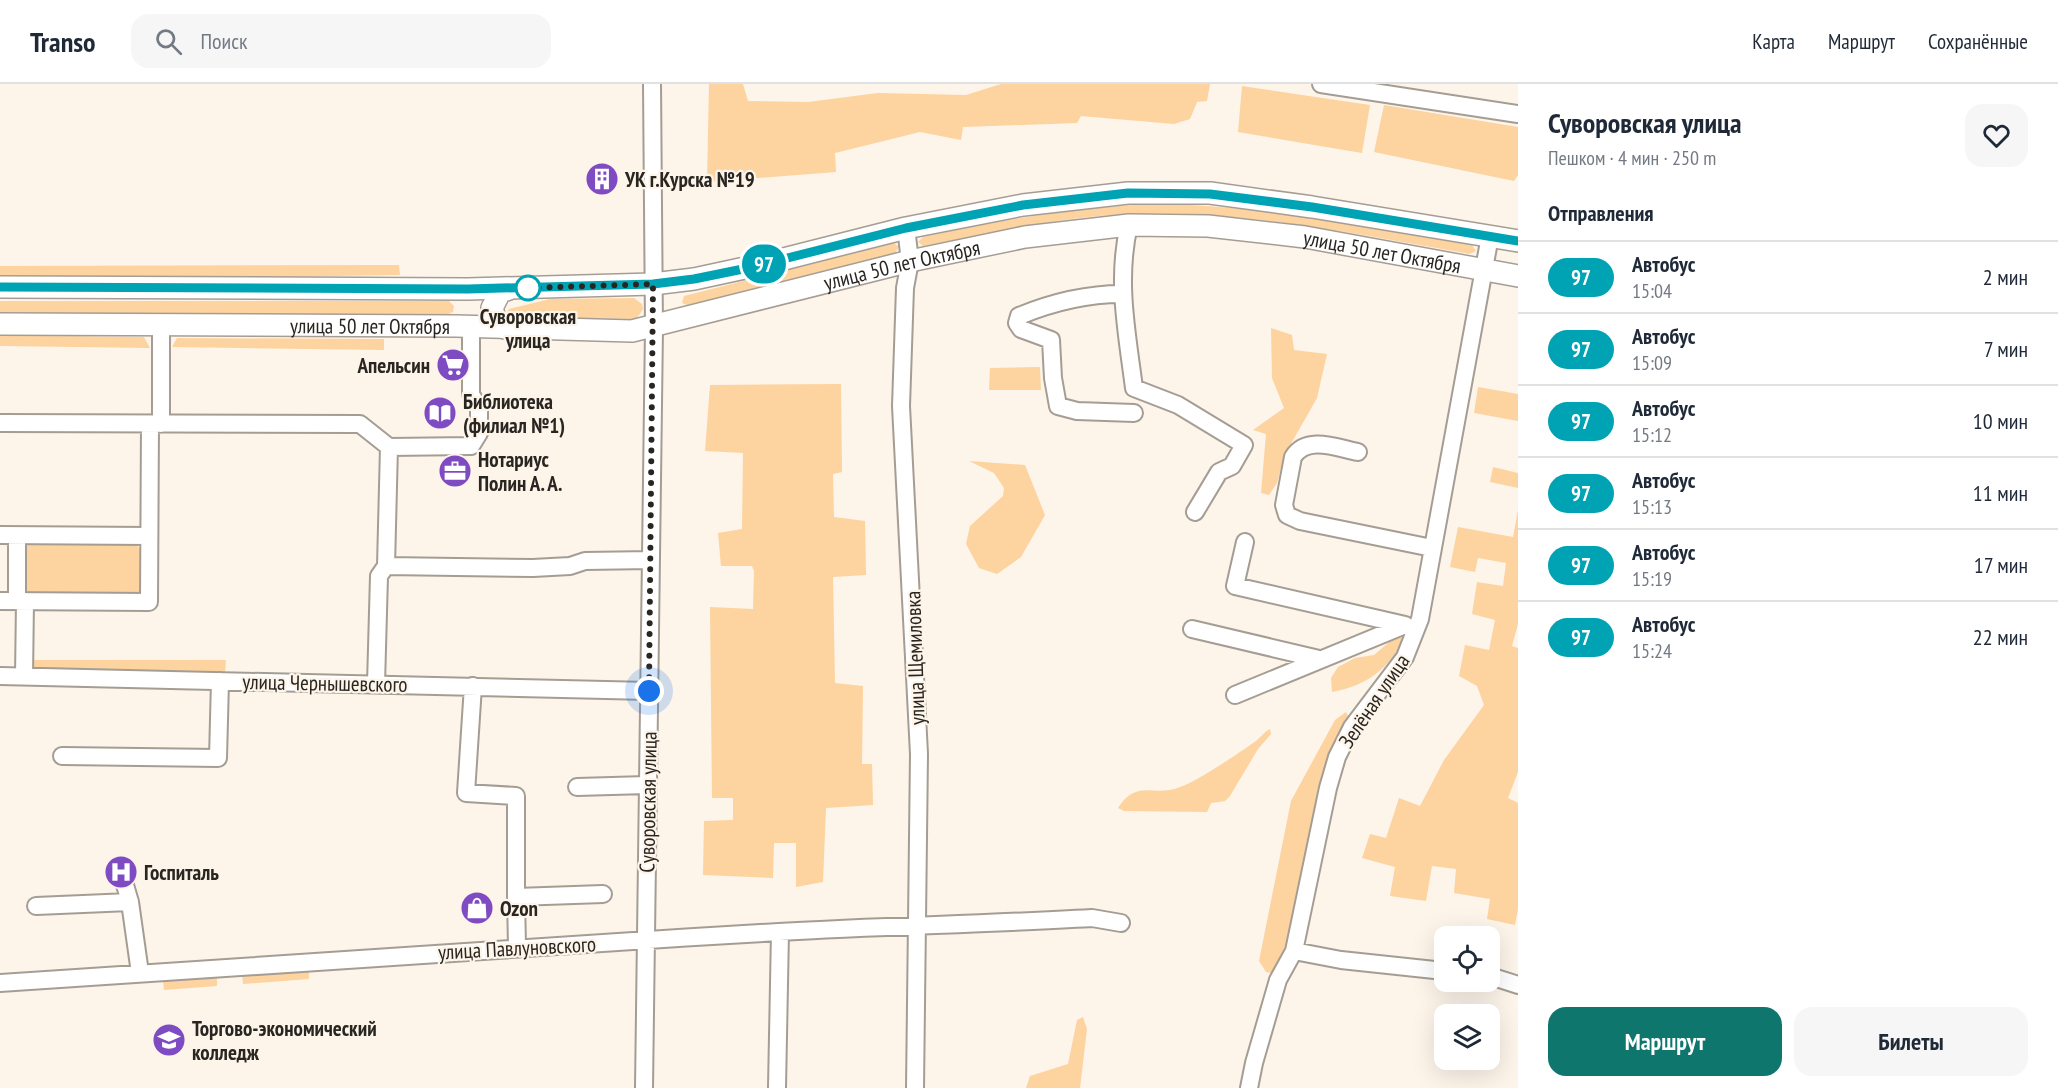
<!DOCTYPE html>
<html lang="ru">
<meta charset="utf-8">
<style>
:root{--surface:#fff;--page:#f6f6f7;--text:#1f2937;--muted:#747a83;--line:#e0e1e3;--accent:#0f766e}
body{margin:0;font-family:"PT Sans Narrow",sans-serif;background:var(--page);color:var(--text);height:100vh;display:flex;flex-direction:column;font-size:22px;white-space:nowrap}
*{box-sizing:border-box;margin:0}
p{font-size:20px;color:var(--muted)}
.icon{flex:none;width:33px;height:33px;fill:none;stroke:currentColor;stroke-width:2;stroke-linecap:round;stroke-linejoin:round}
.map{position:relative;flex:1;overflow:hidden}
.details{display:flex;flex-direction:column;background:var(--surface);width:540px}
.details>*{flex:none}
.badge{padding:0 12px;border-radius:20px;font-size:21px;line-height:39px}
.buttons{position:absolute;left:1434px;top:842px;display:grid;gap:12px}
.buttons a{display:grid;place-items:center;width:66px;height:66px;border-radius:12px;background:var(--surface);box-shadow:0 6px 24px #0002;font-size:30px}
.you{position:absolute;width:30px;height:30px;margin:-15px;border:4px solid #fff;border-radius:50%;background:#1a73e8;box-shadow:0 0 0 9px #1a73e833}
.map>.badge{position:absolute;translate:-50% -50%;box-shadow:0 0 0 3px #fff}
h2{padding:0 30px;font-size:22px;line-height:54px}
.round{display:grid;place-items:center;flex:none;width:63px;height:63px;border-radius:18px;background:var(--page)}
.head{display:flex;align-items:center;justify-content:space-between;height:102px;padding:0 30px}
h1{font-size:28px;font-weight:700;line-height:45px}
.button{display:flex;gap:12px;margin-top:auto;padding:12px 30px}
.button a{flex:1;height:69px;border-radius:18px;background:var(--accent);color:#fff;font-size:24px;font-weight:700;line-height:69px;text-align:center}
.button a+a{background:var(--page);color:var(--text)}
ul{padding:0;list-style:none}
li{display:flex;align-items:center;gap:18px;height:72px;padding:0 30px;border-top:2px solid var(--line)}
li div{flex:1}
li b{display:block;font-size:22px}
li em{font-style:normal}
li .badge{min-width:66px;font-weight:700;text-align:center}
header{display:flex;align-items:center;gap:36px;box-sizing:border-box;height:84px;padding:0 30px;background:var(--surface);border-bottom:2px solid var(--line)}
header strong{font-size:28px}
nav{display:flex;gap:33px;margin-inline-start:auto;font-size:21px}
.search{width:420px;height:54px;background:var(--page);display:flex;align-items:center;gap:15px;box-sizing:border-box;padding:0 21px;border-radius:18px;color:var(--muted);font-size:22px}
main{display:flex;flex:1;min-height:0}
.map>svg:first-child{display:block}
.green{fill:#fdd39f}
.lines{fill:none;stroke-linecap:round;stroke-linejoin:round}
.minor-casing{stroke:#a59d93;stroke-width:20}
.major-casing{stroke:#a59d93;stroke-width:24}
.minor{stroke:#fff;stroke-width:16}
.major{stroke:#fff;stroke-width:21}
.line-casing{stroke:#fff;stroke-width:14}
.line{stroke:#00a3b4;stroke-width:9}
.walk{stroke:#292622;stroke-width:6;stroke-dasharray:0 10.8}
.stop-dot{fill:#fff;stroke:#00a3b4;stroke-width:3}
.labels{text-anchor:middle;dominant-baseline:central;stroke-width:4.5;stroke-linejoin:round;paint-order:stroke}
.poi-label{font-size:21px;font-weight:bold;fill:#292622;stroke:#fdf4ea;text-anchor:start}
.street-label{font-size:21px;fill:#292622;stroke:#fdf4ea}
.stop-label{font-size:21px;font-weight:bold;fill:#292622;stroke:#fdf4ea}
</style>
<header>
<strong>Transo</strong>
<div class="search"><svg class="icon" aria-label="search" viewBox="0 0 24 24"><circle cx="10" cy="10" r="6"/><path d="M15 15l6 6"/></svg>Поиск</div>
<nav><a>Карта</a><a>Маршрут</a><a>Сохранённые</a></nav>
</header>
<main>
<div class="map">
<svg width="1518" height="1004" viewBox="0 0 1518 1004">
<rect width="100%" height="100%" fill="#fdf4ea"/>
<path class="green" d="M709,0h34l5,17 60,1 70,-9 88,2 35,-11h209l-3,17 -10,1 -7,17 -16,5 -93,-8 -4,7 -114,4 -2,13 -41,-8 -85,21 1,19 -129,10z
M1242,2l128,19 -8,48 -124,-21z
M1384,21l134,22v48l-4,6 -140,-29z
M1155,120c107,1 212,23 317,41l4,6 -6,3c-122,-21 -247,-49 -371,-38 -60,6 -118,18 -176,30l-5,-4 5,-5c77,-17 153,-30 232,-33z
M894,159l5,4 -4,6 -198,50 -10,2 -5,-2 2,-7z
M399,181l1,10 -400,6v-15z
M634,214l8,6 1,5 -6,9 -6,1 -123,-2 -3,-2 4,-6 41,-10z
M0,217h449l5,5 -1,6 -9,4 -444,-2z
M1271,244l21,7 2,15 33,4 -10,44 -33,58 -7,27 -8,12 -8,-2 5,-59 -13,-4 31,-22 -12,-30z
M0,251l144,2 6,11 -150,-2z
M177,254l207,1v11l-212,-3z
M1040,283l1,23h-52l1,-22z
M841,300l1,88 -9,2 1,43 31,4 1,54 -33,2 2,106 28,3 -1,78h10l1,41 -47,3 -3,74 -27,5v-44h-22l-1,35 -70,-3 1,-54 29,-1v-22h-21l-2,-191 43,2 1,-38 -2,-5h-31l-3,-33 24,-4 1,-76 -38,-2 5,-66z
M1478,303l40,7v27l-44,-8z
M969,377l56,4 20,50 -24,42 -24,17 -18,-6 -13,-24 4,-18 33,-30 1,-8 -10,-15z
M1493,383l25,6v15l-28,-6z
M1518,426v114l-6,22 6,2v124l-10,26 10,5v106l-3,16 -28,-6 3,-20 -36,-6 2,-24 -24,-3 -6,35 -36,-5 5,-29 -33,-9 8,-24 16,4 13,-40 21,8 24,-46 40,-55 -7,-19 -18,-10 6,-31 24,5 6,-30 -23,-6 5,-32 26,4 3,-23 -28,-5 -3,14 -25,-5 8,-40 55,10z
M25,457l109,1 8,9 -1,42h-11l-8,5 -102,-1z
M1394,554h12c-19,31 -37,47 -74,54l-1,-14 7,-11 17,-9 19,-3z
M30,576h196l-1,13 -187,-5 -6,-1z
M1346,628l4,8 -66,230 -13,23 -5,-1 -7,-11 32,-160 44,-81z
M1270,645l1,5 -13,15 -28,47 -5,5 -14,2 -4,9 -83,-1 -6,-3c20,-30 36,-10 62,-21 18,-6 59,-34 76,-46 5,-4 8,-9 14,-12z
M309,885v10l-66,5 -1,-10z
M217,892v10l-53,4 -1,-10z
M1083,933l4,12 -7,59h-54l4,-12 38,-12 9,-44z"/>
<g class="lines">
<defs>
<path id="minor" d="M1321,0l197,30
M1129,141c-13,55 -2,108 5,163l44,17 66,40 -12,21 -13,6 -24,40
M906,144l4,33 -5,27 -4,118 18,348 -4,334
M1122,210c-37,0 -69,8 -103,22l-2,7 4,6 30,11 2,38 5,28 19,5 57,2
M161,242v98
M0,339l360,1 29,23 82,-1 8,-13v-24l-8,-15v-67
M1358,368c-21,-4 -51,-17 -65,5l-9,48 3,10 13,6 132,27
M0,451l149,1
M1245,458l-10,44 170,39
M386,482l3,-119
M0,517l149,1 1,-178
M17,517v-65
M1192,545l127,30
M0,592l649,15
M24,593l1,-76
M376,600l3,-108 7,-10 147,2 37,-2 15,-5 66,-1
M473,602l-7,107 50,3v101l87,-3
M1235,611l170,-70
M62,672l156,2 2,-77
M577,703l70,-2
M120,784l10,34 10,71
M516,813l1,50
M36,822l94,-4
M1294,867l47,9 103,11
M1490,892l28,9
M0,899c259,-19 519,-36 779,-51 104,-6 208,-8 313,-14l29,5
M644,1004l10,-760 -2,-244
M777,1004l3,-156
M1249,1004l5,-25 24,-83 16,-29 34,-163 9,-31 15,-30 53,-70 15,-38 70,-383"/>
<g id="major">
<path d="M0,203l468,2 185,-5 41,-5 74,-16 138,-35 117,-23 105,-12h82l102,14 206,34"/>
<path id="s1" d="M0,240l456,2 176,5 278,-70 115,-24 104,-12 79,1 97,11 213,39"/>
<path d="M505,244l-9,-6 -4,-14 8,-16 9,-3"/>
</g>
</defs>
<use href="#minor" class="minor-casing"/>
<use href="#major" class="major-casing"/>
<use href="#minor" class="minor"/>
<use href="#major" class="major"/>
</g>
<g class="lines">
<defs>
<path id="line" d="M0,203l468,2 185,-5 41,-5 54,-11 158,-40 117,-23 105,-12 82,1 102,13 206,34"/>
</defs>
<use href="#line" class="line-casing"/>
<use href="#line" class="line"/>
<path class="walk" d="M528,204l125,-4 -4,407"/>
</g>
<defs>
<symbol id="building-disc" viewBox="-11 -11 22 22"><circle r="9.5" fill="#7f4bc3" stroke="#fdf4ea"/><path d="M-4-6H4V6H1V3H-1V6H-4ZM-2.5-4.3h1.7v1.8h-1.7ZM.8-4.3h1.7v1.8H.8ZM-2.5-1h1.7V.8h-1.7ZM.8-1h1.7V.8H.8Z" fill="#fff"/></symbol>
<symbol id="supermarket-disc" viewBox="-11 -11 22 22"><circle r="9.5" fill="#7f4bc3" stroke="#fdf4ea"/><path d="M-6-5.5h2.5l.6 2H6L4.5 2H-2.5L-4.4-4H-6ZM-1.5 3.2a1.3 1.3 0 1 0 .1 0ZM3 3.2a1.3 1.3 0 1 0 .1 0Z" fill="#fff"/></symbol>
<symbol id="library-disc" viewBox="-11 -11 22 22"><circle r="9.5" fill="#7f4bc3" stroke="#fdf4ea"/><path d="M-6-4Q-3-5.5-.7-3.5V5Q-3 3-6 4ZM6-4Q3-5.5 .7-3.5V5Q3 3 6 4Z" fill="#fff"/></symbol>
<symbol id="office-disc" viewBox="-11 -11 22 22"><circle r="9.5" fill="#7f4bc3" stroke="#fdf4ea"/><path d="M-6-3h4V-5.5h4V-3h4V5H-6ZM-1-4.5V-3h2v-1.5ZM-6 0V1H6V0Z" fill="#fff"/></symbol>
<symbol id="hospital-disc" viewBox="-11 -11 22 22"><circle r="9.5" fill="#7f4bc3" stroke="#fdf4ea"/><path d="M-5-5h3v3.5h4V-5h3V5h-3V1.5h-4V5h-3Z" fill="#fff"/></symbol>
<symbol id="shop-disc" viewBox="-11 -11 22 22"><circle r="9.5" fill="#7f4bc3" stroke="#fdf4ea"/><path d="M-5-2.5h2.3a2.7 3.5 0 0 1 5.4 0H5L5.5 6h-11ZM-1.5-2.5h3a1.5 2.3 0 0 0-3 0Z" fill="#fff"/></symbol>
<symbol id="university-disc" viewBox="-11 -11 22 22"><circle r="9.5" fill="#7f4bc3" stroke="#fdf4ea"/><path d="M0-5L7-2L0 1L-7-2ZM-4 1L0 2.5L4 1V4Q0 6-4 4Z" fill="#fff"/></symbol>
</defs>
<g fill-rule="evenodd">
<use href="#building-disc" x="583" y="76" width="38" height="38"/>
<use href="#supermarket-disc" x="434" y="262" width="38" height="38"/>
<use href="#library-disc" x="421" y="310" width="38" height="38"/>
<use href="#office-disc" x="436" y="368" width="38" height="38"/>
<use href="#hospital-disc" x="102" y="769" width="38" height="38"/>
<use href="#shop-disc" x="458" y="805" width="38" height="38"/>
<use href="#university-disc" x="150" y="937" width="38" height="38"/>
</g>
<circle class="stop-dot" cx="528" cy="204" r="12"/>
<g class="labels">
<g class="poi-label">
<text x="625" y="95">УК г.Курска №19</text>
<text x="430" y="281" text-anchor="end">Апельсин</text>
<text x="463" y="317">Библиотека<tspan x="463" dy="24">(филиал №1)</tspan></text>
<text x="478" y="375">Нотариус<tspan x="478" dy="24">Полин А. А.</tspan></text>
<text x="144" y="788">Госпиталь</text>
<text x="500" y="824">Ozon</text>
<text x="192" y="944">Торгово-экономический<tspan x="192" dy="24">колледж</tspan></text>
</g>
<g class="street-label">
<text stroke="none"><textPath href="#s1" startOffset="1396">улица 50 лет Октября</textPath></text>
<text stroke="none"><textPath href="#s1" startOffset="910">улица 50 лет Октября</textPath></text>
<text stroke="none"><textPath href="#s1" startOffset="370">улица 50 лет Октября</textPath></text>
<text transform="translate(915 574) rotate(-92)">улица Щемиловка</text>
<text transform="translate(325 599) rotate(1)">улица Чернышевского</text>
<text transform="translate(1374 617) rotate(-56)">Зелёная улица</text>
<text transform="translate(648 718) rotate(-89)">Суворовская улица</text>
<text transform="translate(517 864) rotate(-3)">улица Павлуновского</text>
</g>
<g class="stop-label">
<text x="528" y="232">Суворовская<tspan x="528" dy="24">улица</tspan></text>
</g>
</g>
</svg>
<div class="buttons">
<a><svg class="icon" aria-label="locate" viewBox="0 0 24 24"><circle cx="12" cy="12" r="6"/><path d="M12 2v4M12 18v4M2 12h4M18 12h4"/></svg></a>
<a><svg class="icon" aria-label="layers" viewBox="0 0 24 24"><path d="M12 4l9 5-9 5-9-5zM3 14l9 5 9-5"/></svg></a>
</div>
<div class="you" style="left:649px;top:607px"></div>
<b class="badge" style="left:764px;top:180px;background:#00a3b4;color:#fff">97</b>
</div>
<section class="details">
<div class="head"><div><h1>Суворовская улица</h1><p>Пешком · 4 мин · 250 m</p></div><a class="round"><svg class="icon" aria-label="heart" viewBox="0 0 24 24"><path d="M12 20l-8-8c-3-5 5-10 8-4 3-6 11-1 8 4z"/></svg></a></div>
<h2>Отправления</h2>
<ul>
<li><span class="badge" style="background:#00a3b4;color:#fff">97</span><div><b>Автобус</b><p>15:04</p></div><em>2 мин</em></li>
<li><span class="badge" style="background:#00a3b4;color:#fff">97</span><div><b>Автобус</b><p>15:09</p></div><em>7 мин</em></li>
<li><span class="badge" style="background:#00a3b4;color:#fff">97</span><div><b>Автобус</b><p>15:12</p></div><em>10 мин</em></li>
<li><span class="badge" style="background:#00a3b4;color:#fff">97</span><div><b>Автобус</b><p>15:13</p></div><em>11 мин</em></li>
<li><span class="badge" style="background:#00a3b4;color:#fff">97</span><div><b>Автобус</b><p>15:19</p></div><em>17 мин</em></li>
<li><span class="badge" style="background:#00a3b4;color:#fff">97</span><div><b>Автобус</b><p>15:24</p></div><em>22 мин</em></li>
</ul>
<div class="button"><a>Маршрут</a><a>Билеты</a></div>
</section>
</main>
